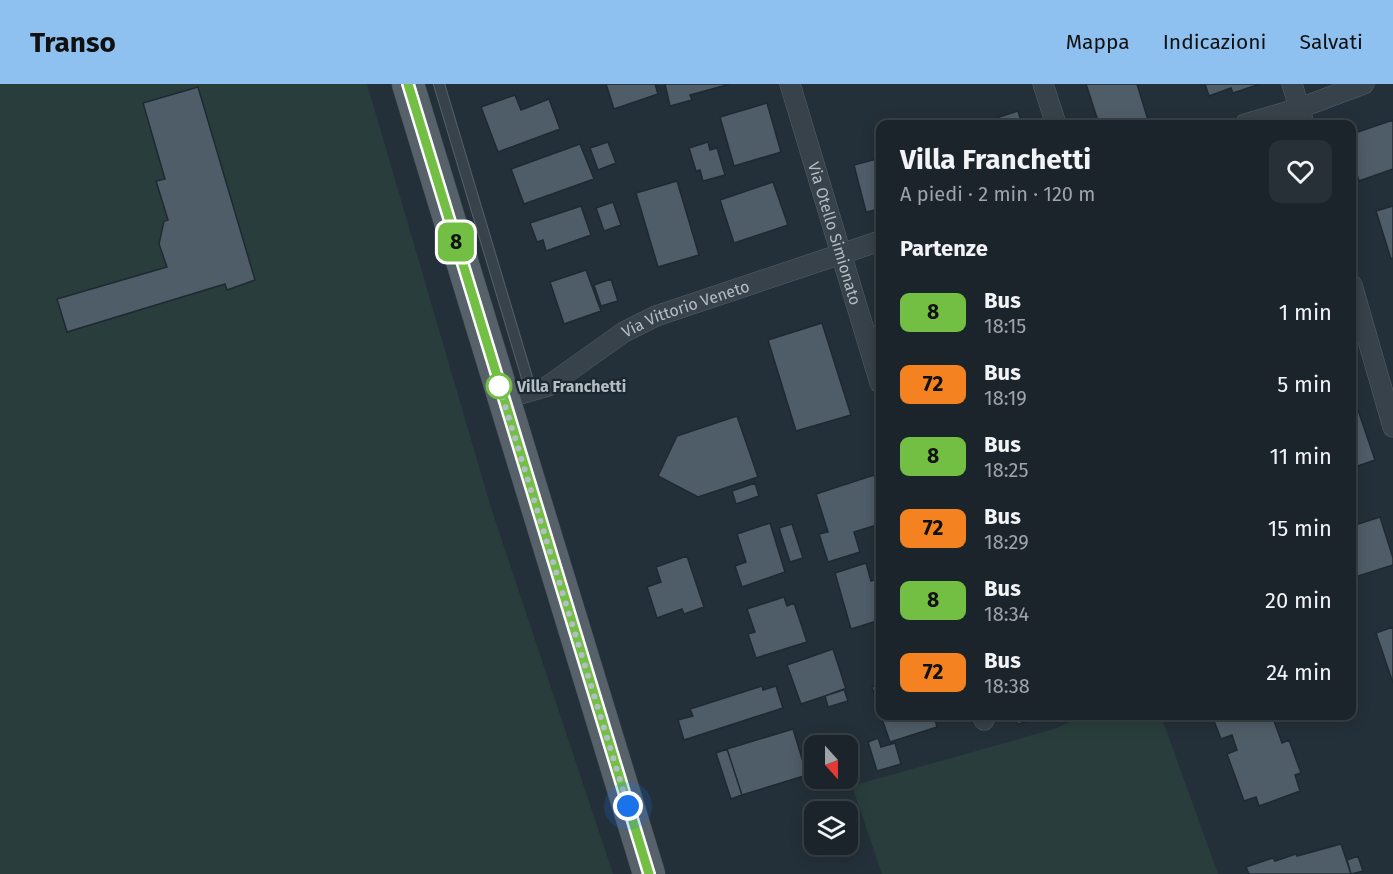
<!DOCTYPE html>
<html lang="it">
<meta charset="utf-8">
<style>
:root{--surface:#1b242b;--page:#283037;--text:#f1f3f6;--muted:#a0a4a9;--line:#394147;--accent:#8ec1f0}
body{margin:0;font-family:"Fira Sans",sans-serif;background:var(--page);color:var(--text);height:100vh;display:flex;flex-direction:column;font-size:22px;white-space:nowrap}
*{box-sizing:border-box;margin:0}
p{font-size:20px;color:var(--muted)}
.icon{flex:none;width:33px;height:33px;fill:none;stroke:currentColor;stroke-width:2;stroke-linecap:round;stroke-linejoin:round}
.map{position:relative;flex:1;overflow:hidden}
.details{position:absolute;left:876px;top:36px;width:480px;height:600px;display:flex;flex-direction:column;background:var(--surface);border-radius:12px;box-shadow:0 3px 15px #0003,0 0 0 2px var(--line)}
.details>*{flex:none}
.badge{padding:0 12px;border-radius:9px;font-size:21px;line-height:39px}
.needle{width:39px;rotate:159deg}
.tools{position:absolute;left:804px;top:651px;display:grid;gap:12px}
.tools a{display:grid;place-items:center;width:54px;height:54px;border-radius:12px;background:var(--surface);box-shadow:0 3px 15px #0003,0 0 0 2px var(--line);font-size:30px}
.you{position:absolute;width:30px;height:30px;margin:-15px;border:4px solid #fff;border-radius:50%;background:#1a73e8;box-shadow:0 0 0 9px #1a73e833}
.map>.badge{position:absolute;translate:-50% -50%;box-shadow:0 0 0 3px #fff}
h2{padding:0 24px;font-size:22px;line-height:54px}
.round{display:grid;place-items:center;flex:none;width:63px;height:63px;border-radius:12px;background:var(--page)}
.overview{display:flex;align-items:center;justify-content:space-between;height:102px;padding:0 24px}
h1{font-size:28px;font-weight:700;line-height:45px}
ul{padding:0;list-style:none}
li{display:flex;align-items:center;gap:18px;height:72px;padding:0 24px}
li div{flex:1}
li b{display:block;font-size:22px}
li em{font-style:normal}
li .badge{min-width:66px;font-weight:700;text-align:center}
header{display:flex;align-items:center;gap:36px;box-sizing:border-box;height:84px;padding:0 30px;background:var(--accent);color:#111}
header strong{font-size:28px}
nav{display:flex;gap:33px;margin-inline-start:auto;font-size:21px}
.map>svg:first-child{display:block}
.green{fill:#293e3c}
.building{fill:#4f5d68;stroke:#1f2931;stroke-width:1.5}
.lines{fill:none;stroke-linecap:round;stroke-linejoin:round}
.service-casing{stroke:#566068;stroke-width:12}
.minor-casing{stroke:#566068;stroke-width:21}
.primary-casing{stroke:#414b53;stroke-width:33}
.service{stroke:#38424a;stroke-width:10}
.minor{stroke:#38424a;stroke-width:20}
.primary{stroke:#56616a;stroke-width:32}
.line-casing{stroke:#fff;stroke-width:14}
.line{stroke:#72bf44;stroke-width:9}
.walk{stroke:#b3bdc6;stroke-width:6;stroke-dasharray:0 10.8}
.stop-dot{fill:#fff;stroke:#72bf44;stroke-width:3}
.labels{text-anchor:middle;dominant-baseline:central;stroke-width:4.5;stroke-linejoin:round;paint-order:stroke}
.street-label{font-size:16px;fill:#b3bdc6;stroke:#1d272f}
.stop-label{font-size:16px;font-weight:bold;fill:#b3bdc6;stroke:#1d272f;text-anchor:start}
</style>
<header>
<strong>Transo</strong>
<nav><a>Mappa</a><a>Indicazioni</a><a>Salvati</a></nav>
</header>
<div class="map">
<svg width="1393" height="790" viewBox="0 0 1393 790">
<rect width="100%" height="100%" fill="#243039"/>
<path class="green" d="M0,0h367l124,424 122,366h-613z
M1084,632h77l57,158h-336l-30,-88 202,-57z"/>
<path class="building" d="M606,0h49l3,10 -44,15z
M665,0h65l-40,11 2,5 -22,6z
M1086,0h51l11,36 -15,4h-34z
M1205,0h55l-27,9 -2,-5 -22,8z
M198,3l57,193 -28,10 -2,-6 -158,48 -10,-33 110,-32 -8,-23 5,-23 4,-1 -12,-39 9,-2 -22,-76z
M515,11l6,15 28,-11 11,30 -62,23 -17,-45z
M767,19l14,49 -47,14 -14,-49z
M1018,27l4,13h-44z
M1393,36v49l-34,12 -7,-22v-25z
M608,58l8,21 -18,7 -8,-22z
M708,58l2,8 7,-2 8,27 -22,6 -3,-11 -4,1 -7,-23z
M580,60l14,35 -70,25 -13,-35z
M880,74v51l-14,3 -12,-47z
M677,97l22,74 -41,12 -22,-74z
M773,98l15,43 -54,18 -14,-43z
M613,118l8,23 -17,6 -8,-23z
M581,122l10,29 -45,16 -3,-11 -6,2 -7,-19z
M1393,122v52l-2,1 -15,-48z
M586,186l15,41 -37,13 -14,-42z
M611,195l7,22 -17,5 -7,-21z
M822,239l29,92 -55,16 -28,-91z
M1358,326l17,50 -23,8v-56z
M737,332l21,61 -60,20 -40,-21 19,-40z
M874,391l6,21v28l-26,8 6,20 -32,10 -9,-28 9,-2 -12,-38z
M755,399l4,13 -23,8 -4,-13z
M1380,433l13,41v7l-41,13v-52z
M770,439l15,49 -43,15 -7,-21 11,-4 -9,-28z
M792,440l11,34 -13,4 -11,-34z
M687,472l17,51 -20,7 -2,-5 -25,9 -10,-31 14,-5 -5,-15z
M866,479l5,18 9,-3v42l-29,9 -16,-56z
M784,513l3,9 7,-3 13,39 -51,16 -8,-24 7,-2 -8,-23z
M1393,543v56l-17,-50z
M833,565l13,40 -45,15 -14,-39z
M880,600v29l-8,-26z
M762,602l1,4 13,-4 7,22 -99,32 -6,-20 15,-4 -3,-7z
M844,605l4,12 -20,6 -3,-11z
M881,632h53l3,11 -47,15z
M1015,632h31l-28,8z
M1212,632h68l-7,2 9,25 7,-3 12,33 -6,2 5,16 -41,15 -3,-9 -12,4 -17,-47 10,-4 -5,-15 -11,4z
M793,645l14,46 -65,20 -15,-46z
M878,654l3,9 14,-4 6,21 -24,7 -9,-29z
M727,665l15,46 -11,4 -15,-46z
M1341,760l10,30h-102l-3,-7 27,-9 2,3 21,-7 1,2z
M1358,772l5,15 -12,3 -4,-14z"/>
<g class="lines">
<defs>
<path id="service" d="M439,0l92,307"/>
<g id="minor">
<path id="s1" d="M790,0l90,299"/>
<path d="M1043,0l13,40"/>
<path d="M1292,0l12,40"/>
<path d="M1245,40l55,-16 64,-24"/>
<path d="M1352,201l41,142"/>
<path id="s2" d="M503,315l45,-13 76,-54 32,-16 224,-75"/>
<path d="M983,632l1,4"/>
</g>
<path id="primary" d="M408,0l241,790"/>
</defs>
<use href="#service" class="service-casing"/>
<use href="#minor" class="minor-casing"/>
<use href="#primary" class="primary-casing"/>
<use href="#service" class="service"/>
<use href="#minor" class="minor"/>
<use href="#primary" class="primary"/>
</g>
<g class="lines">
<defs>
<path id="line" d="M408,0l241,790"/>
</defs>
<use href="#line" class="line-casing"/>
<use href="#line" class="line"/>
<path class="walk" d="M499,302l-3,-10 132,430"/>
</g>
<circle class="stop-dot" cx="499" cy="302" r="12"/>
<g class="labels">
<g class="street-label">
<text stroke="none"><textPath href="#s1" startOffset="156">Via Otello Simionato</textPath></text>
<text stroke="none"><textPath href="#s2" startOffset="206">Via Vittorio Veneto</textPath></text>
</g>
<g class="stop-label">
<text x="517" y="302">Villa Franchetti</text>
</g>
</g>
</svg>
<div class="tools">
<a><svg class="needle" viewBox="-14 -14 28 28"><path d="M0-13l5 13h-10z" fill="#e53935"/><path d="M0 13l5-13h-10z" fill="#a0a4a9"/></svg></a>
<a><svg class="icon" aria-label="layers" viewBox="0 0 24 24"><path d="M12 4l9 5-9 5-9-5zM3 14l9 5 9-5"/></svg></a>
</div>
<div class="you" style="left:628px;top:722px"></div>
<b class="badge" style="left:456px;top:158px;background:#72bf44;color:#111">8</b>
<section class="details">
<div class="overview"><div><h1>Villa Franchetti</h1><p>A piedi · 2 min · 120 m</p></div><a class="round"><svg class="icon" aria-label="heart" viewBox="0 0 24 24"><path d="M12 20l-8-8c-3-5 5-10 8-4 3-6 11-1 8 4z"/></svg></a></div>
<h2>Partenze</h2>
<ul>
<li><span class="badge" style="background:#72bf44;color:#111">8</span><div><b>Bus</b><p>18:15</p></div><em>1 min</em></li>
<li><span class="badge" style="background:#f58220;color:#111">72</span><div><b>Bus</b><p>18:19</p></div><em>5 min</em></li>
<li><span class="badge" style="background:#72bf44;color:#111">8</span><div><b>Bus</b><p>18:25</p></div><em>11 min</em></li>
<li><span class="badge" style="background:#f58220;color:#111">72</span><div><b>Bus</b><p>18:29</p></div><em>15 min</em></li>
<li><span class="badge" style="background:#72bf44;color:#111">8</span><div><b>Bus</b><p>18:34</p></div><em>20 min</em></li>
<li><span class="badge" style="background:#f58220;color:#111">72</span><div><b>Bus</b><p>18:38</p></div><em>24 min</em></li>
</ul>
</section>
</div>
